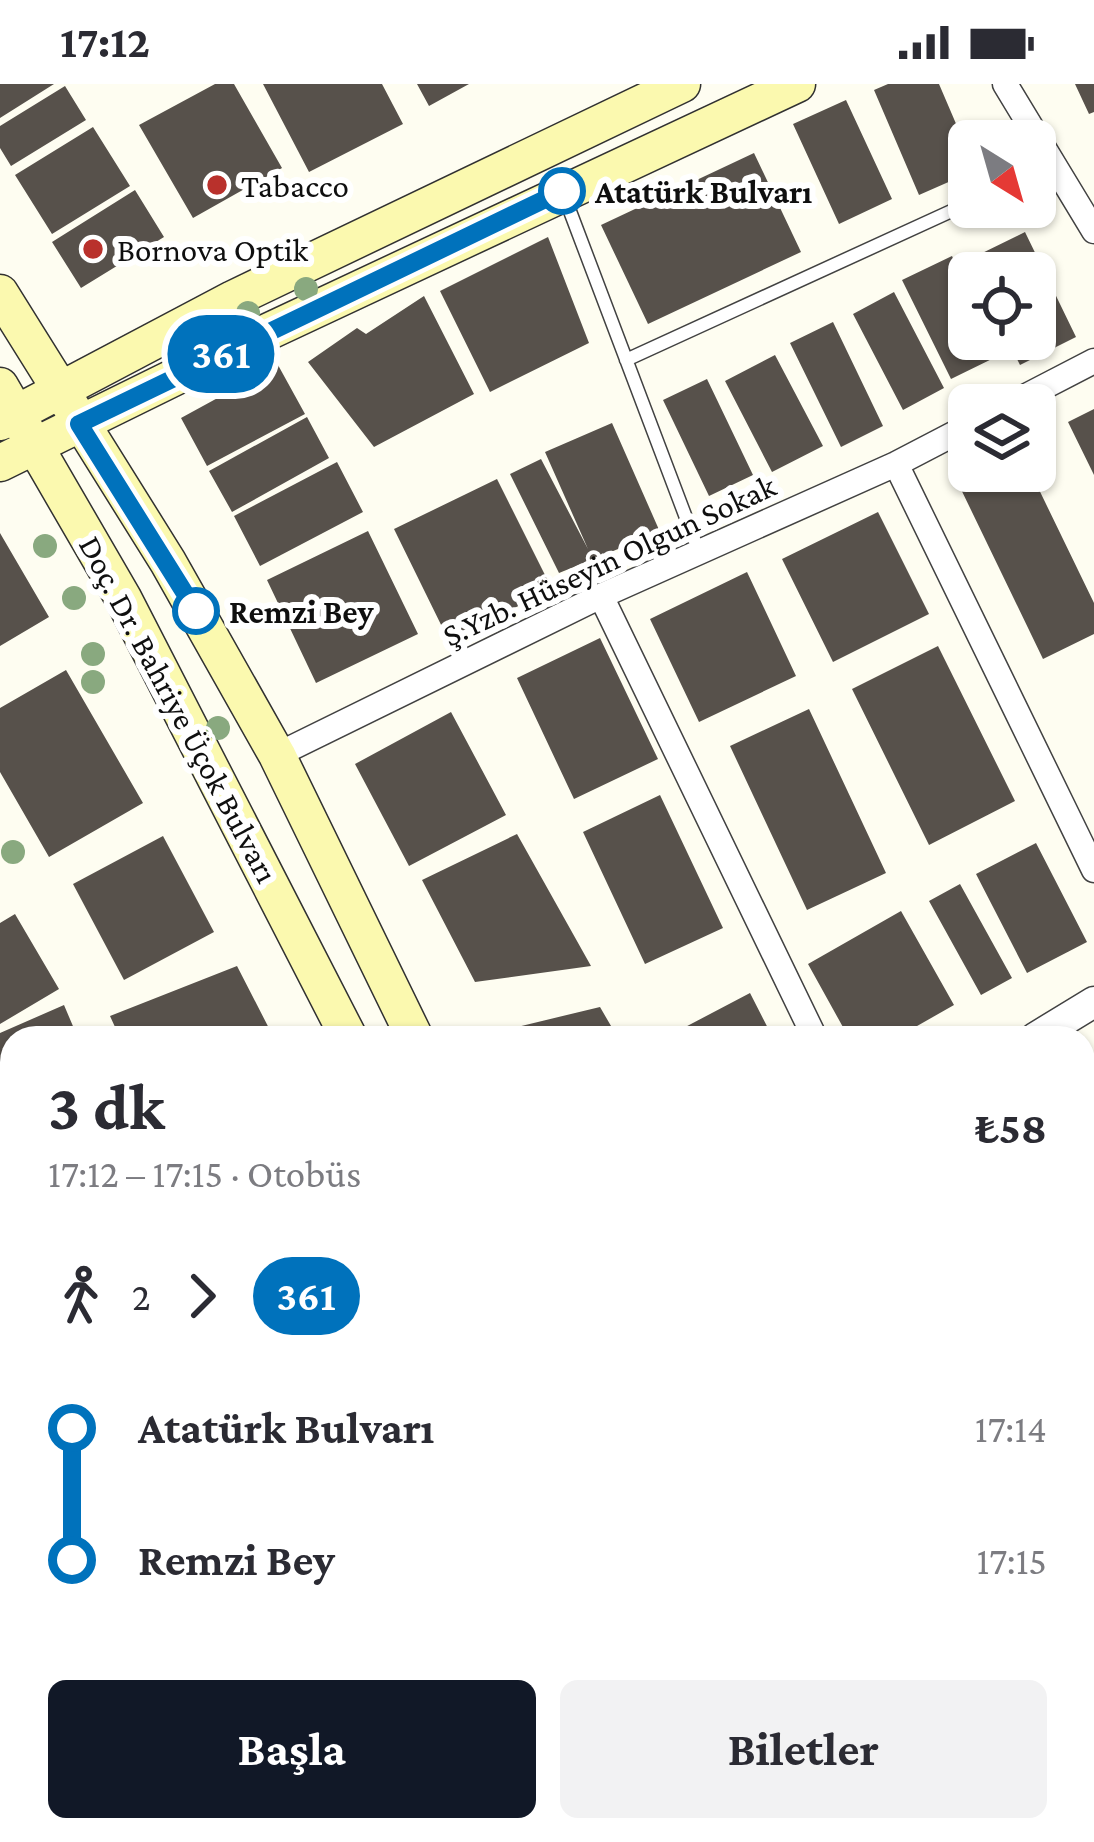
<!DOCTYPE html>
<html lang="tr">
<meta charset="utf-8">
<style>
:root{--surface:#fff;--page:#f2f2f3;--text:#2b2b33;--muted:#7c7c81;--accent:#111827}
body{margin:0;font-family:"Crimson Pro",serif;background:var(--page);color:var(--text);height:100vh;display:flex;flex-direction:column;font-size:45px;white-space:nowrap}
*{box-sizing:border-box;margin:0}
p{font-size:39px;color:var(--muted)}
.icon{flex:none;width:66px;height:66px;fill:none;stroke:currentColor;stroke-width:2;stroke-linecap:round;stroke-linejoin:round}
.map{position:relative;flex:1;overflow:hidden}
.sheet{position:absolute;left:0px;top:942px;width:1095px;height:816px;display:flex;flex-direction:column;background:var(--surface);border-radius:36px 36px 0 0;box-shadow:0 3px 9px #0004}
.sheet>*{flex:none}
.badge{padding:0 24px;border-radius:39px;font-size:42px;line-height:78px}
.needle{width:78px;rotate:143deg}
.buttons{position:absolute;left:948px;top:36px;display:grid;gap:24px}
.buttons a{display:grid;place-items:center;width:108px;height:108px;border-radius:18px;background:var(--surface);box-shadow:0 3px 9px #0004;font-size:60px}
.map>.badge{position:absolute;translate:-50% -50%;box-shadow:0 0 0 6px #fff}
.legs{display:flex;align-items:center;gap:18px;height:132px;padding:0 48px;font-size:39px}
.legs p{margin-inline-start:auto}
.overview{display:flex;align-items:center;justify-content:space-between;height:204px;padding:0 48px}
h1{font-size:66px;font-weight:700;line-height:90px}
.action{display:flex;gap:24px;margin-top:auto;padding:24px 48px}
.action a{flex:1;height:138px;border-radius:18px;background:var(--accent);color:#fff;font-size:48px;font-weight:700;line-height:138px;text-align:center}
.action a+a{background:var(--page);color:var(--text)}
ul{padding:0 48px;list-style:none}
li{display:flex;align-items:center;gap:42px;height:132px;font-size:45px}
li i{display:grid;place-items:center;width:18px;height:100%;margin:0 15px;background:currentColor}
li i::after{content:'';width:30px;height:30px;margin:-15px;border:9px solid;border-radius:50%;background:var(--surface)}
li p{margin-inline-start:auto}
li:first-child i{background:linear-gradient(#0000 50%,currentColor 0)}
li:last-child i{background:linear-gradient(currentColor 50%,#0000 0)}
.status{display:flex;justify-content:space-between;align-items:center;height:84px;padding:0 60px;background:var(--surface);direction:ltr}
.status svg{height:33px;fill:currentColor}
.map>svg:first-child{display:block}
.building{fill:#57514b}
.lines{fill:none;stroke-linecap:round;stroke-linejoin:round}
.service-casing{stroke:#424242;stroke-width:15}
.minor-casing{stroke:#424242;stroke-width:27}
.tertiary-casing{stroke:#424242;stroke-width:33}
.secondary-casing{stroke:#313131;stroke-width:39}
.service{stroke:#fff;stroke-width:12}
.minor{stroke:#fff;stroke-width:24}
.tertiary{stroke:#fff;stroke-width:30}
.secondary{stroke:#fbf9af;stroke-width:36}
.tree{fill:#89a97f}
.line-1-casing{stroke:#fff;stroke-width:27}
.line-1{stroke:#0072bc;stroke-width:18}
.poi-dot{fill:#b9312c;stroke:#fff;stroke-width:4.5}
.stop-1-dot{fill:#fff;stroke:#0072bc;stroke-width:6}
.labels{text-anchor:middle;dominant-baseline:central;stroke-width:12;stroke-linejoin:round;paint-order:stroke}
.poi-label{font-size:33px;fill:#0f0f0f;stroke:#fff;text-anchor:start}
.stop-label{font-size:33px;font-weight:bold;fill:#0f0f0f;stroke:#fff;text-anchor:start}
.street-label{font-size:33px;fill:#0f0f0f;stroke:#fff}
</style>
<div class="status"><b>17:12</b><svg viewBox="0 0 49 12"><path d="M0 12V9h3v3zM5 12V6h3v6zM10 12V3h3v9zM15 12V0h3v12zM26 1h20v11H26zM47 4h2v5h-2z"/></svg></div>
<div class="map">
<svg width="1094" height="1758" viewBox="0 0 1094 1758">
<rect width="100%" height="100%" fill="#fefdf1"/>
<path class="building" d="M0,0h54l-54,34z
M215,0h19l48,84 -89,50 -54,-93z
M263,0h119l21,40 -94,48z
M417,0h52l-40,22z
M888,0h51l30,70v19l-50,22 -45,-105z
M1075,0h19v28l-5,2z
M65,2l21,34 -75,46 -11,-18v-22z
M846,16l46,99 -53,25 -46,-100z
M93,43l37,59 -78,48 -37,-59z
M754,69l47,99 -153,72 -47,-99z
M135,106l29,47 -83,51 -29,-46z
M1025,148l51,105 -56,28 -13,-26h28v-66h-61l-6,-13z
M548,153l41,106 -99,49 -50,-101z
M952,172l17,35v48h23l8,16 -49,24 -49,-99z
M894,208l50,96 -41,22 -50,-96z
M424,212l50,98 -100,53 -66,-85 49,-34 9,6z
M833,238l50,104 -42,21 -51,-104z
M775,271l48,91 -51,26 -47,-91z
M278,281l27,49 -98,52 -26,-48z
M707,295l46,96 -44,21 -46,-96z
M1094,325v66l-26,-53z
M307,333l22,41 -97,54 -23,-41z
M612,339l48,109 -101,41 -49,-99 31,-15 47,90 -43,-97z
M337,378l26,50 -103,54 -26,-50z
M979,387h51l64,132v31l-51,25 -86,-178z
M497,395l55,110 -103,52 -55,-112z
M878,428l51,102 -96,48 -51,-103z
M368,447l50,103 -102,49 -49,-103z
M0,449l49,84 -49,29z
M747,488l49,104 -97,46 -49,-103z
M600,554l58,121 -84,40 -57,-121z
M938,562l77,155 -86,44 -77,-156z
M66,586l77,133 -94,54 -49,-85v-64z
M809,625l77,164 -79,37 -77,-164z
M451,628l55,103 -97,51 -54,-102z
M660,711l63,133 -78,36 -62,-132z
M517,750l74,132 -116,16 -53,-102z
M163,752l51,96 -90,48 -51,-96z
M1036,759l51,99 -60,31 -51,-99z
M960,800l52,94 -31,17 -52,-94z
M901,827l53,94 -58,33h-47l-41,-74z
M15,830l44,75 -59,35v-101z
M237,882l37,72h-154l-10,-22z
M750,909l23,45h-99l-2,-4z
M64,921l14,33h-66v68l-12,-26v-47z
M600,923l18,31h-124l-2,-5z
M1094,1005v129l-11,6v-129z
M1,1168l11,32v26l-12,4z
M1094,1222v26l-11,-18z
M12,1231v79l-12,4v-79z
M1083,1273l11,26v56l-11,4z
M12,1317v78l-12,5v-79z
M12,1400v58l-12,4v-58z
M1094,1441v110l-11,-21v-83z
M10,1475l2,78 -12,7v-79z
M12,1628v73l-12,-30v-38z
M0,1691l12,23v27l-12,6z
M161,1746h69l4,12h-69z
M308,1746h84l2,6 -15,6h-66z
M460,1746h134l-28,12h-101z
M928,1746h158l7,12h-159z"/>
<g class="lines">
<defs>
<path id="service" d="M565,114l134,354
M626,276l343,-157"/>
<path id="minor" d="M1005,0l89,147
M1009,321l85,-44
M896,380l198,406
M601,512l214,442
M277,671l324,-159 295,-132 73,-38
M0,1082l12,36
M1083,1407l11,-6
M0,1610l12,-6
M1083,1662l11,35
M118,1746l3,12
M410,1746l5,12"/>
<path id="tertiary" d="M1035,954l59,-36"/>
<path id="secondary" d="M0,209l168,269 109,193 138,283
M0,302l123,212 226,440
M0,338l233,-123 449,-215
M0,379l246,-121 551,-258
M745,1746l6,12
M828,1746l6,12"/>
</defs>
<use href="#service" class="service-casing"/>
<use href="#minor" class="minor-casing"/>
<use href="#tertiary" class="tertiary-casing"/>
<use href="#secondary" class="secondary-casing"/>
<use href="#service" class="service"/>
<use href="#minor" class="minor"/>
<use href="#tertiary" class="tertiary"/>
<use href="#secondary" class="secondary"/>
</g>
<g class="tree">
<circle cx="306" cy="205" r="12"/>
<circle cx="248" cy="229" r="12"/>
<circle cx="206" cy="250" r="12"/>
<circle cx="236" cy="286" r="12"/>
<circle cx="45" cy="462" r="12"/>
<circle cx="74" cy="514" r="12"/>
<circle cx="93" cy="570" r="12"/>
<circle cx="93" cy="598" r="12"/>
<circle cx="218" cy="644" r="12"/>
<circle cx="13" cy="768" r="12"/>
</g>
<g class="lines">
<defs>
<path id="line-1" d="M196,527l-117,-187 483,-233"/>
</defs>
<use href="#line-1" class="line-1-casing"/>
<use href="#line-1" class="line-1"/>
</g>
<g class="poi-dot">
<circle cx="217" cy="101" r="12"/>
<circle cx="93" cy="165" r="12"/>
</g>
<g class="stop-1-dot">
<circle cx="562" cy="107" r="21"/>
<circle cx="196" cy="527" r="21"/>
</g>
<g class="labels">
<g class="poi-label">
<text x="241" y="101">Tabacco</text>
<text x="117" y="165">Bornova Optik</text>
</g>
<g class="stop-label">
<text x="595" y="107">Atatürk Bulvarı</text>
<text x="229" y="527">Remzi Bey</text>
</g>
<g class="street-label">
<text transform="translate(609 476) rotate(-25)">Ş.Yzb. Hüseyin Olgun Sokak</text>
<text transform="translate(179 625) rotate(62)">Doç. Dr. Bahriye Üçok Bulvarı</text>
</g>
</g>
</svg>
<div class="buttons">
<a><svg class="needle" viewBox="-14 -14 28 28"><path d="M0-13l5 13h-10z" fill="#e53935"/><path d="M0 13l5-13h-10z" fill="#7c7c81"/></svg></a>
<a><svg class="icon" aria-label="locate" viewBox="0 0 24 24"><circle cx="12" cy="12" r="6"/><path d="M12 2v4M12 18v4M2 12h4M18 12h4"/></svg></a>
<a><svg class="icon" aria-label="layers" viewBox="0 0 24 24"><path d="M12 4l9 5-9 5-9-5zM3 14l9 5 9-5"/></svg></a>
</div>
<b class="badge" style="left:221px;top:270px;background:#0072bc;color:#fff">361</b>
<section class="sheet">
<div class="overview"><div><h1>3 dk</h1><p>17:12 – 17:15 · Otobüs</p></div><b>₺58</b></div>
<div class="legs"><svg class="icon" aria-label="walk" viewBox="0 0 24 24"><circle cx="13" cy="4" r="2"/><path d="M13 8l-2 6 4 7M11 14l-3 7M7 12l3-4h3l4 4"/></svg>2<svg class="icon" aria-label="forward" viewBox="0 0 24 24"><path d="M9 5l7 7-7 7"/></svg><b class="badge" style="background:#0072bc;color:#fff">361</b></div>
<ul>
<li><i style="color:#0072bc"></i><b>Atatürk Bulvarı</b><p>17:14</p></li>
<li><i style="color:#0072bc"></i><b>Remzi Bey</b><p>17:15</p></li>
</ul>
<div class="action"><a>Başla</a><a>Biletler</a></div>
</section>
</div>
